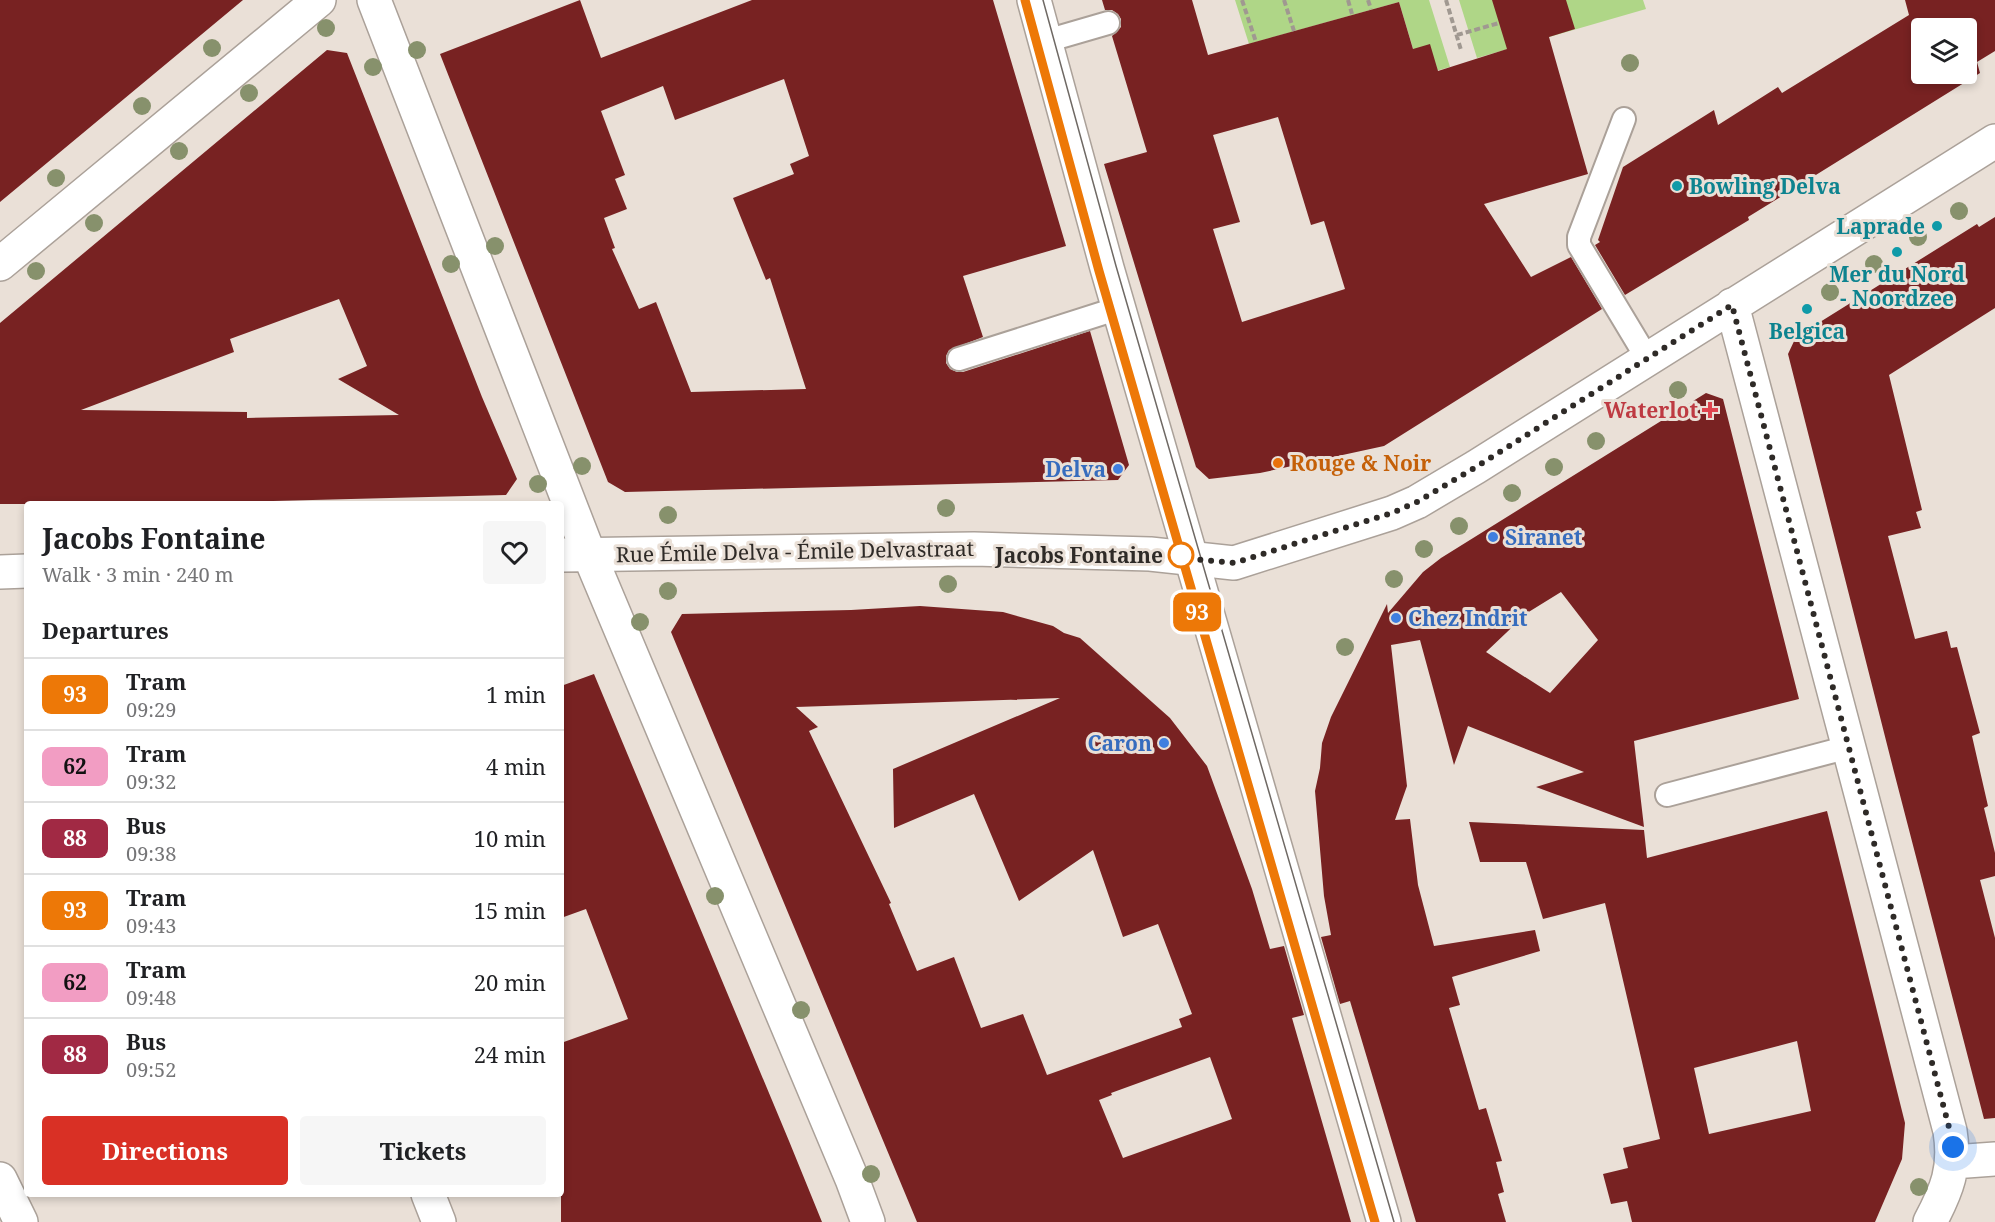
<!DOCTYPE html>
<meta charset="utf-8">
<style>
:root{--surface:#fff;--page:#f6f6f6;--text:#202124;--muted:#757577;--line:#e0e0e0;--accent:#d93025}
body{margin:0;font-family:"Noto Serif",serif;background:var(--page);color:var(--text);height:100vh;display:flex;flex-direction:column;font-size:22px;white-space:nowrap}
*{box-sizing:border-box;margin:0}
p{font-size:20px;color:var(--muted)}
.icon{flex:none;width:33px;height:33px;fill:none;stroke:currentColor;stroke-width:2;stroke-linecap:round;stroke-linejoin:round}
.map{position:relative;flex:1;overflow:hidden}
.panel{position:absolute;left:24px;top:501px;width:540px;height:696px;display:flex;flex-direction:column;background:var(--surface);border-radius:6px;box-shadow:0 3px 9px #0003}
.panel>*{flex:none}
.badge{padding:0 12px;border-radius:9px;font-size:21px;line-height:39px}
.fabs{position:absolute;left:1911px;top:18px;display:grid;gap:12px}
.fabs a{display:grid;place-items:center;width:66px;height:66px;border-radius:6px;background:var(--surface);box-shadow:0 3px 9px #0003;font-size:30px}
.you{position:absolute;width:30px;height:30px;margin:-15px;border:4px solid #fff;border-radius:50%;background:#1a73e8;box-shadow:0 0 0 9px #1a73e833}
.map>.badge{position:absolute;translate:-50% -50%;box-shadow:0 0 0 3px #fff}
h2{padding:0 18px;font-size:22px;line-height:54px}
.round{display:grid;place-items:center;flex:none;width:63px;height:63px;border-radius:6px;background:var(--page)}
.overview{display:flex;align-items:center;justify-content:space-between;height:102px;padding:0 18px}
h1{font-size:28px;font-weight:700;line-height:45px}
.action{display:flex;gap:12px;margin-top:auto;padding:12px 18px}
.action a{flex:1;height:69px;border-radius:6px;background:var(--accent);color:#fff;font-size:24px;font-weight:700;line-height:69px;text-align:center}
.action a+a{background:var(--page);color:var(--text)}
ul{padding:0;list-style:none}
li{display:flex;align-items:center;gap:18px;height:72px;padding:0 18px;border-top:2px solid var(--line)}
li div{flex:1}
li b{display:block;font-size:22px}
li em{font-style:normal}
li .badge{min-width:66px;font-weight:700;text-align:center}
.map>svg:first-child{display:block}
.green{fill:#afd687}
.building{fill:#782222;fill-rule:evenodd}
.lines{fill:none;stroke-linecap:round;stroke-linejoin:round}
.service-casing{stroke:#aba199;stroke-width:26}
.minor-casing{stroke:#aba199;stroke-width:36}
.tertiary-casing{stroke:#aba199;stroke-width:36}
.path{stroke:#a09891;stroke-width:4;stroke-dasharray:6 3;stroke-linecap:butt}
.service{stroke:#fff;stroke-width:22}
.minor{stroke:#fff;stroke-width:33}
.tertiary{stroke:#fff;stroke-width:33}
.tram{stroke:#6f6964;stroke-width:1.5}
.tree{fill:#87916c}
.line-casing{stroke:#fff;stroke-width:14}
.line{stroke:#ed7807;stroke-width:9}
.walk{stroke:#2e2a27;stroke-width:6;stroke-dasharray:0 10.8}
.culture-dot{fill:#0f9aa8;stroke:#eae0d7;stroke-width:2}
.health-dot{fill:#e0444e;stroke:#eae0d7;stroke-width:2}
.food-dot{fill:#e8710a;stroke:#eae0d7;stroke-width:2}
.shop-dot{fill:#3f7fe0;stroke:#eae0d7;stroke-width:2}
.stop-dot{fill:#fff;stroke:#ed7807;stroke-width:3}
.labels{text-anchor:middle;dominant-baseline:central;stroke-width:6;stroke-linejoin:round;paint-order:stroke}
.culture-label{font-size:21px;font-weight:bold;fill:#0d838f;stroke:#eae0d7}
.health-label{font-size:21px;font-weight:bold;fill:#be3a42;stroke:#eae0d7;text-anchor:end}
.food-label{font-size:21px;font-weight:bold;fill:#c56008;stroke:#eae0d7;text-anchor:start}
.shop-label{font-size:21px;font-weight:bold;fill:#366cbe;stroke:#eae0d7;text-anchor:end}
.street-label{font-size:21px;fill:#2e2a27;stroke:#eae0d7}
.stop-label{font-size:21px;font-weight:bold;fill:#2e2a27;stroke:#eae0d7;text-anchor:end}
</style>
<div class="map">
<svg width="1995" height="1222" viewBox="0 0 1995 1222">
<rect width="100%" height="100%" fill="#eae0d7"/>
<path class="green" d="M1235,0h194l21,67 -29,8 -22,-73 -150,42z
M1459,0h184l3,9 -169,49z"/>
<path class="building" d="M0,0h243l-243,202z
M580,0l21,58 151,-58h241l73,246 -103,30 20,61 -34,13 -3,6v7l4,6 7,3h6l127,-41 39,134 -11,15 -493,12 -17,-10 -168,-428zM784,79l25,77 -19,8 4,10 -61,24 33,82 4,-2 36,111 -115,3 -35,-90 -17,7 -27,-60 3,-1 -11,-30 23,-9 -12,-30 10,-4 -24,-64 62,-25 12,34z
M1102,0h90l16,55 191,-53 14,47 17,-5 8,27 69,-22 -15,-49h74l9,29 -26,8 39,137 -104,30 47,73 40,-20 31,52 -218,137 -124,27 -51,6 -13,-12 -92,-303 43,-12 -35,-116 9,-9v-8l-3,-5 -6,-4h-7zM1278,117l33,108 13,-4 21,68 -103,33 -29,-93 27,-7 -27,-87z
M1905,0h90v51l-18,11 3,11 -232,144 1,3 -124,75 -30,-50 5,-3 -2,-2 25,-73 91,-57 4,15 60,-38 4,6 127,-78zM1922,28h44v46h-44z
M327,50l20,3 135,344 35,82 -11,16 -343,9h-163v-181zM339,299l28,67 -29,13 61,36 -152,3v-6l-166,-2 153,-58 -4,-13z
M1995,217v91l-106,67 33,135 -6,2 5,16 -33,8 27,103 32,-8 4,17 6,-1 23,86 -8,3 16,70 -4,2 11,45v23l-15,4 15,58v180l-11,1 -90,-347 -106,-418 8,-17 181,-113 2,3z
M1706,393l17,6 76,300 -165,42 10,86 -108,-40 48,-15 -116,-46 -14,39 -34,-125 -29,5 16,141 -12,34 15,-1 8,66 16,61 101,-16 5,21 -88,26 8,28 -11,3 30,102 7,-2 16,53 -6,1 8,30 -6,2 8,28h-90l-66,-221 -10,3 -19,-67 10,-2 -7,-39 -9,-105 5,-23 2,-25 9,-26 56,-113 1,9 35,-41 18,-14zM1561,592l37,48 -48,53 -64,-41 41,-39z
M920,606l83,6 50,14 11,7 16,5 90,80 37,48 45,123 18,60 14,-3 20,69 -12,3 59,204h-434l-246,-590 11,-18 169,-4zM1060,698l-167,71 1,59 80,-34 45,107 74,-51 30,87 35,-13 34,90 -13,5 3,8 -135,48 -24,-61 -42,14 -27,-71 -37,14 -28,-67 2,-1 -82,-172 9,-4 -22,-20zM1210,1057l22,62 -109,39 -24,-58 13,-5 -1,-2z
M594,674l195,467 33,81h-261v-179l67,-24 -42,-110 -25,9v-232z
M1827,811l78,312 -3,36 -27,63h-243l-5,-21 -16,3 -8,-30 25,-6 -5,-20 37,-9 -55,-236 -62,16 -17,-57h-46l-11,-40 175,8 3,28zM1797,1041l14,70 -102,23 -15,-66z"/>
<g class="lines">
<defs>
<path id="service" d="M1046,41l62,-18
M1624,119l-45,118v8l68,113
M959,359l160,-51
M1667,795l182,-48"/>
<path id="minor" d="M374,0l215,554 263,625 16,43
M0,264l319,-264
M1732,305l218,826c6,37 -3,59 -20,91
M561,555l413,-6 176,5 84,9 158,-50 25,-11 59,-35 519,-326
M0,572l27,-1
M1953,1162l42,-3
M0,1179l21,43
M428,1194l11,28"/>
<path id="tertiary" d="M1034,0l73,268 277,954"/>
</defs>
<use href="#service" class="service-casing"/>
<use href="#minor" class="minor-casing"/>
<use href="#tertiary" class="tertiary-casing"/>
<path class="path" d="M1242,0l14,42
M1284,0l10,31
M1348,0l4,14
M1368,0l3,9
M1446,0l15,50
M1457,35l42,-12"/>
<use href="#service" class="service"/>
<use href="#minor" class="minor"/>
<use href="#tertiary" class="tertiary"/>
<path class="tram" d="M1025,0l74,271 276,951
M1043,0l73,266 278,956"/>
</g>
<g class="tree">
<circle cx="326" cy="28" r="9"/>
<circle cx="212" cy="48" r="9"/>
<circle cx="417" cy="50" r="9"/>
<circle cx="1630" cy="63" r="9"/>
<circle cx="373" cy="67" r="9"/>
<circle cx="249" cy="93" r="9"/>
<circle cx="142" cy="106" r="9"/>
<circle cx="179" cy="151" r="9"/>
<circle cx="56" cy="178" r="9"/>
<circle cx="1959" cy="211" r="9"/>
<circle cx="94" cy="223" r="9"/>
<circle cx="1918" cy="237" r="9"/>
<circle cx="495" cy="246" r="9"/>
<circle cx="451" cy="264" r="9"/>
<circle cx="1874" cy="264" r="9"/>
<circle cx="36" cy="271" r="9"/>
<circle cx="1830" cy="292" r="9"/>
<circle cx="1678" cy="390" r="9"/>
<circle cx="1596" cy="441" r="9"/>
<circle cx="582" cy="466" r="9"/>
<circle cx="1554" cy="467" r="9"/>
<circle cx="538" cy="484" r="9"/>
<circle cx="1512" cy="493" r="9"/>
<circle cx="946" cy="508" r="9"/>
<circle cx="668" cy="515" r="9"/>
<circle cx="1459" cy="526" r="9"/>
<circle cx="1424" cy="549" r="9"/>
<circle cx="1394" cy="579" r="9"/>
<circle cx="948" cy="584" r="9"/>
<circle cx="668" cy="591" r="9"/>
<circle cx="640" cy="622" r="9"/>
<circle cx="1345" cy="647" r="9"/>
<circle cx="715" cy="896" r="9"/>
<circle cx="801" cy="1010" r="9"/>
<circle cx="871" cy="1174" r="9"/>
<circle cx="1919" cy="1187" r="9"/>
</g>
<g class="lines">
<defs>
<path id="line" d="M1025,0l74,271 276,951"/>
</defs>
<use href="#line" class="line-casing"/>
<use href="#line" class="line"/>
<path class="walk" d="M1181,555l1,3 52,5 158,-50 25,-11 59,-35 256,-162 218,826 3,16"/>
</g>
<g class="culture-dot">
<circle cx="1677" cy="186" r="6"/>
<circle cx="1937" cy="226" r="6"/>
<circle cx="1897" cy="252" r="6"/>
<circle cx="1807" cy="309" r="6"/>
</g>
<path class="health-dot" d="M1707 401h6v6h6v6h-6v6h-6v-6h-6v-6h6z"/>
<circle class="food-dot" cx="1278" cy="463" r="6"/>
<g class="shop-dot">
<circle cx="1118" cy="469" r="6"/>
<circle cx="1493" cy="537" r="6"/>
<circle cx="1396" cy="618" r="6"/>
<circle cx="1164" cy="743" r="6"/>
</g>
<circle class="stop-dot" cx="1181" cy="555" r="12"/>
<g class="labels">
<g class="culture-label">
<text x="1689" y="186" text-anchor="start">Bowling Delva</text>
<text x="1925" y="226" text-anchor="end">Laprade</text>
<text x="1897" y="274">Mer du Nord<tspan x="1897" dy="24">- Noordzee</tspan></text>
<text x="1807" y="331">Belgica</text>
</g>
<g class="health-label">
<text x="1698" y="410">Waterlot</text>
</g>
<g class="food-label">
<text x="1290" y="463">Rouge &amp; Noir</text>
</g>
<g class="shop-label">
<text x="1106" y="469">Delva</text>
<text x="1505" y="537" text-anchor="start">Siranet</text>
<text x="1408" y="618" text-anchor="start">Chez Indrit</text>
<text x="1152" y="743">Caron</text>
</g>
<g class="street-label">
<text transform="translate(795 551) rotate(-1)">Rue Émile Delva - Émile Delvastraat</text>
</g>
<g class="stop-label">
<text x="1163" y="555">Jacobs Fontaine</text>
</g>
</g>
</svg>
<div class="fabs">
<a><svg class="icon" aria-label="layers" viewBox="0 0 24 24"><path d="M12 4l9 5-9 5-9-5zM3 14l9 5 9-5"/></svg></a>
</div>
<div class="you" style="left:1953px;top:1147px"></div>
<b class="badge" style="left:1197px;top:612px;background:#ed7807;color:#fff">93</b>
<section class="panel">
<div class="overview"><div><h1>Jacobs Fontaine</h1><p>Walk · 3 min · 240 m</p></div><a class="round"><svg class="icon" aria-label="heart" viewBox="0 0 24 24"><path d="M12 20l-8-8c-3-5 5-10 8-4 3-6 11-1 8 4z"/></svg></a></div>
<h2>Departures</h2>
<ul>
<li><span class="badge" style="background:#ed7807;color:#fff">93</span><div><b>Tram</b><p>09:29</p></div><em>1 min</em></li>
<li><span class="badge" style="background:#f29dc3;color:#111">62</span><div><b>Tram</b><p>09:32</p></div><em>4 min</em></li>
<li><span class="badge" style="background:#a12944;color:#fff">88</span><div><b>Bus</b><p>09:38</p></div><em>10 min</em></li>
<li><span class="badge" style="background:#ed7807;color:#fff">93</span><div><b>Tram</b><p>09:43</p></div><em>15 min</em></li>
<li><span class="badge" style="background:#f29dc3;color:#111">62</span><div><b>Tram</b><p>09:48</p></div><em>20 min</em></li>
<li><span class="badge" style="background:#a12944;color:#fff">88</span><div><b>Bus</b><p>09:52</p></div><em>24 min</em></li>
</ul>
<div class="action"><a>Directions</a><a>Tickets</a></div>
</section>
</div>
